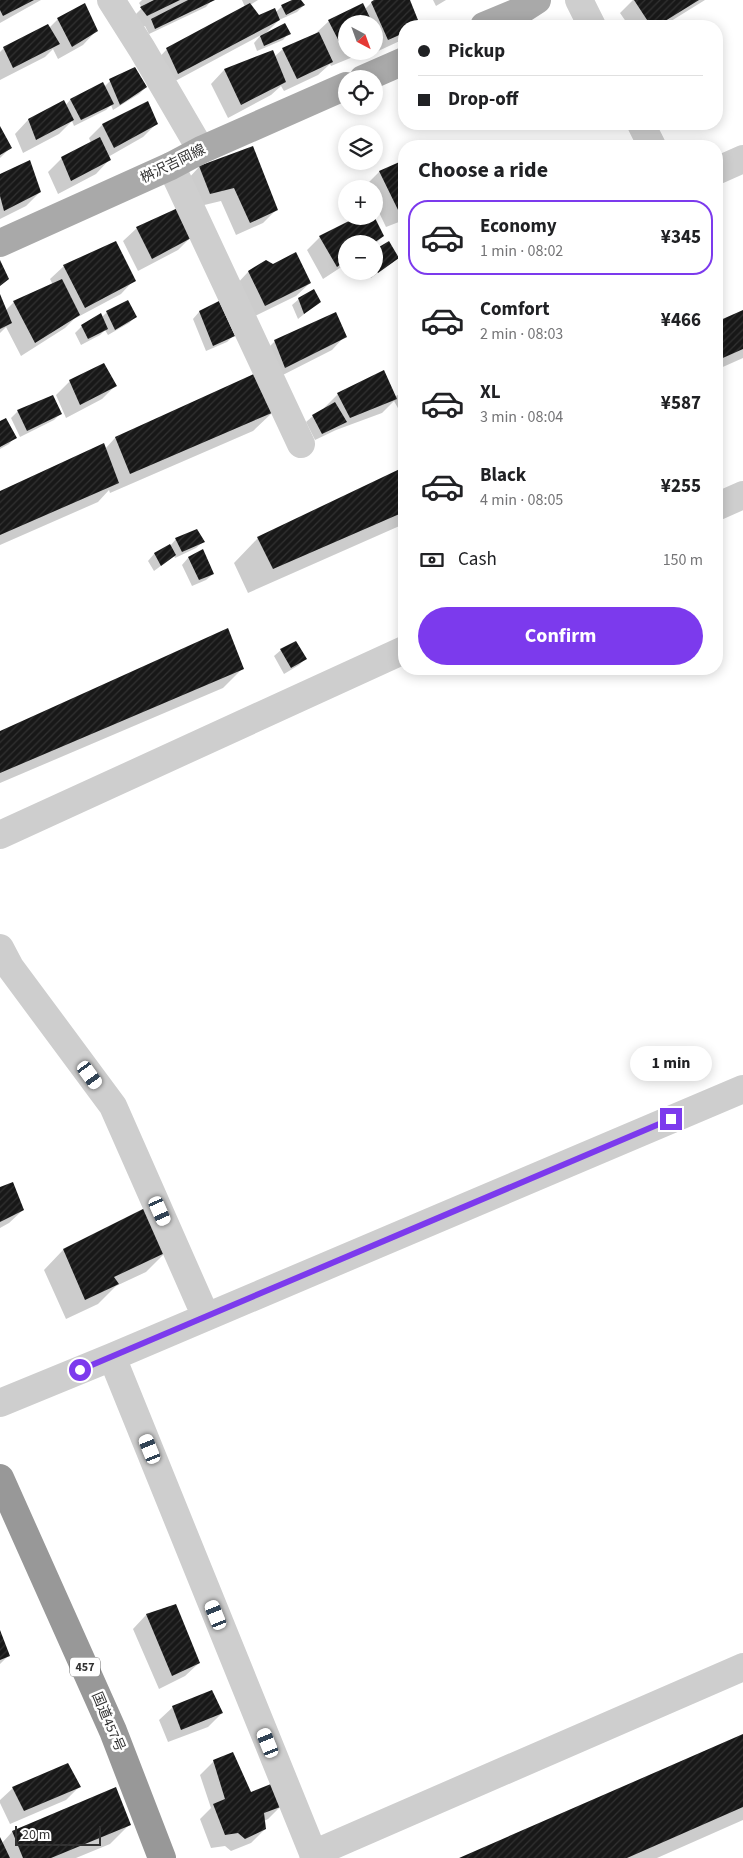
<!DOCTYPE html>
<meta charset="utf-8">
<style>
body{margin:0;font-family:"Source Sans 3","Noto Sans JP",sans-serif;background:#f2f2f2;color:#202124;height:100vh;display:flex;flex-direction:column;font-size:19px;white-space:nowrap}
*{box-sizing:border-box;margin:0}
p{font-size:16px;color:#757577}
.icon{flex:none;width:28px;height:28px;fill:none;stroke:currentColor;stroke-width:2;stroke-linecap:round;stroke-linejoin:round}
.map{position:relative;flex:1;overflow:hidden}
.details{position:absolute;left:398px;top:140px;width:325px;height:535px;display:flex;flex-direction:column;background:#fff;border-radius:20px;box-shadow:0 2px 12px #0003}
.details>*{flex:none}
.top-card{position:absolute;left:398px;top:20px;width:325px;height:110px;border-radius:20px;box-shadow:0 2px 12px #0003;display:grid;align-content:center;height:110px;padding:0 20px;background:#fff}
.needle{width:32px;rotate:139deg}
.controls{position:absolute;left:338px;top:15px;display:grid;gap:10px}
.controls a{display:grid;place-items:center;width:45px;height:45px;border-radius:50%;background:#fff;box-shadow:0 2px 12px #0003;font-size:25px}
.scale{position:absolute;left:15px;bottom:12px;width:86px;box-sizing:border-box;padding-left:5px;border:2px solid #313131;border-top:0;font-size:14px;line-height:18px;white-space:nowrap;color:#313131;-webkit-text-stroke:4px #fff;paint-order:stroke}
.end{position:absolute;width:22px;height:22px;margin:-11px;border:6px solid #7c3aed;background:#fff;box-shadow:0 0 0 2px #fff}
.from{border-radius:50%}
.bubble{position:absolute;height:35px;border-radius:18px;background:#fff;box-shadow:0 2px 12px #0003;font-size:16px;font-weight:700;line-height:35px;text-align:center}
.car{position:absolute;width:15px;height:30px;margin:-15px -8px;border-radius:6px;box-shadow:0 0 4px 1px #0007;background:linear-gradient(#fff 24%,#345 0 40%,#fff 0 76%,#345 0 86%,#fff 0)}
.top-card b{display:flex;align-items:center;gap:18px;height:48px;font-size:19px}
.top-card b+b{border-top:1px solid #e0e0e0}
.top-card i{width:12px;height:12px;background:#202124}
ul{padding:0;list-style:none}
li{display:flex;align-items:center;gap:15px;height:75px;margin:0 10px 8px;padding:0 10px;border:2px solid transparent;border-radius:20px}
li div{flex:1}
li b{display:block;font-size:19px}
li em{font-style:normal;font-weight:700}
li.selected{border-color:#7c3aed}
li>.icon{width:45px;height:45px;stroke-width:1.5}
h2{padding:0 20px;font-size:22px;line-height:60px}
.pay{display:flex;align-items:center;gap:12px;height:55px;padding:0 20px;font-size:19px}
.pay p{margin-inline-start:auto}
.action{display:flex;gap:10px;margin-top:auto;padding:10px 20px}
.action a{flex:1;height:58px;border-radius:30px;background:#7c3aed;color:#fff;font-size:20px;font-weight:700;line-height:58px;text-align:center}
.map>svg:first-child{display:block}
.shadow{fill:#0003}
.building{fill:url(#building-hatch)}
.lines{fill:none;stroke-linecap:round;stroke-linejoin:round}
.minor{stroke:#cecece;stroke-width:28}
.major{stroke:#a9a9a9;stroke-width:28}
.highway{stroke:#989898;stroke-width:28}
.route{stroke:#7c3aed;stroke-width:6}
.labels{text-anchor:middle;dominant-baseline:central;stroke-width:5;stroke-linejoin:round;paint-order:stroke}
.shield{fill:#fff;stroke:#6f6f6f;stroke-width:1}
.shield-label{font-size:12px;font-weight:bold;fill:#313131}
.street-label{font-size:14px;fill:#313131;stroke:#fff}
</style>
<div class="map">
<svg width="743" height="1858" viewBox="0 0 743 1858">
<defs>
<pattern id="building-hatch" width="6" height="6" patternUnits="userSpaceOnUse" patternTransform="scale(1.25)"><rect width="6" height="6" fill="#181818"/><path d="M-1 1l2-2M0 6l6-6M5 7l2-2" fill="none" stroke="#313131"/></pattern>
</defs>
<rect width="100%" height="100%" fill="#fff"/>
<path class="shadow" d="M0,0H41L0,23Z
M142,0H212L206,7L149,34L145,26L127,35L122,28L142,8L139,3Z
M242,0H258L250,5L258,17L275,13L282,6L294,0H299L304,5L297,12L279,20L264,35L289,33L283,40L257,51L254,43L261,35L164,87L154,63L167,49L245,7Z
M377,0H408L419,25L404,26V39L374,53V24H346V51L365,52L331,66L330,64L318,75L284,91L281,86L271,95L228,118L211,84L224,70L272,52L274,57L283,49L315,34L329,21L365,9L371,3Z
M433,0H446L436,6Z
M633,0H705L663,26H629L620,13Z
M58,19L96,31L83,45L58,59L53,49L45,57L0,80V52L4,48L49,28Z
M110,81L146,87L139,94L113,110L111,105L106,110L74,126L72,121L59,134L23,153L15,134L28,120L65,106L70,100L102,84L104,87Z
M156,124L143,137L108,157L109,160L96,174L58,194L48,172L62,158L91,143L89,138L102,125Z
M471,124H483L474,128Z
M0,129L10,148L0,158Z
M252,148L276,210L263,223L236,235L221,201L196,207L186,181L199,167Z
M404,161V220L386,227L374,202V189H368L366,185L379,172Z
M0,175L40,192L26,206L0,219Z
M137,228L191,237L178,250L138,271L123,241Z
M383,236L374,245L346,244V264L323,279L307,250L320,237Z
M388,243L398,258L371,278L367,271H374V251Z
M266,261L310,283L296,296L251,318L235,286L248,272Z
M64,266L134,280L121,294L74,319L65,328L21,356L6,327L0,333V297L6,310L14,302L53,285L50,279Z
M299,299L319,302L298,319L292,305Z
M127,302L135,317L129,323L108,335L105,330L100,335L81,345L75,333L82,326L102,317L107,312Z
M218,303L234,335L227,342L206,351L193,319L199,312Z
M743,311V358L716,370V324Z
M345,336L332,350L271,381L261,355L275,341Z
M383,372L395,397L404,390V407L399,410L394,401L382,413L336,430L315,440L306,422L313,416L325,409L324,408L338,394Z
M255,374L273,412L253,431L110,493L109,490L98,502L0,545V492L105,449L115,438Z
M70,381L115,386L102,399L66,418L56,395Z
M52,396L60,414L54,420L20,437L11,418L18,411Z
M0,423L15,437L9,444L0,449Z
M404,469V524L248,593L234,563L258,538Z
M176,539L203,542L196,548L175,558L174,556L154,571L148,561L154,554L170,546Z
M188,558L213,574L206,580L192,586L182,565Z
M281,650L305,659L299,665L284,674L274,656Z
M243,668L223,688L0,783V733Z
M0,1188L23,1210L9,1223L0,1228Z
M148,1208L166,1252L146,1272L116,1286L98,1304L66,1319L44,1270L63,1250Z
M175,1605L199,1663L185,1676L159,1689L133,1629L146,1615Z
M0,1633L9,1655L0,1664Z
M173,1707L222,1713L208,1727L168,1742L159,1720Z
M743,1736V1820L657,1858H462Z
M214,1761L250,1793L281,1806L268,1819L264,1821L265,1829L251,1843L231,1851L225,1846L211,1848L200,1819L211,1808L200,1775Z
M80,1786L66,1800L10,1824L0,1803V1800L13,1788Z
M115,1789L130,1824L110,1844L76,1858H0V1840L2,1843L12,1832Z"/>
<path class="building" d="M0,0H34L3,16L0,10Z
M154,0H180L147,16L140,7Z
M188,0H215L155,29L151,19Z
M292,0H301L305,5L286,15L281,5Z
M374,0H410L420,25L404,26V33L388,40L371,2Z
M634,0H699L657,26H651Z
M85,3L98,31L72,47L57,18Z
M250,3L259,15L275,8L280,20L178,74L166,48Z
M363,3L373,24H346V52L345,53L328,20Z
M285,23L291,34L264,46L260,36Z
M48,24L60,44L13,68L3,47Z
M374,26L380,39L374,41Z
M319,32L333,62L297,79L282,48Z
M273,50L286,82L241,105L224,69Z
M135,67L147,87L120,105L109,79Z
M103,82L114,104L81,120L70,99Z
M64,100L74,120L36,140L28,119Z
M148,101L158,124L114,148L102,124Z
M0,126L12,148L0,155Z
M100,137L111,160L71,181L61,157Z
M253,146L278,210L250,223L234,188L210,194L199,166Z
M30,160L41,192L4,211L0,196V174Z
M404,160V213L400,214L379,171Z
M180,207L193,237L152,259L136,227Z
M359,216H374L384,236L372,244H346V260L337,267L319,236Z
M116,241L136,281L85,308L63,265Z
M389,241L399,258L378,273L374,266V250Z
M296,252L311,283L265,306L248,271L266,260L273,264Z
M0,260L9,279L0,286Z
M62,279L80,315L35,343L13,301Z
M314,289L321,302L304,314L298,298Z
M0,294L12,323L0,329Z
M128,300L137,317L115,330L106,311Z
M219,301L235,336L213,346L199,311Z
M743,310V349L716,361V322Z
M336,312L347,337L285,368L274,340Z
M101,313L108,329L88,339L81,325Z
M104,363L117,386L80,405L69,380Z
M384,370L397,399L350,418L337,393Z
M256,373L274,412L130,474L115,437Z
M53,395L62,414L27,431L17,410Z
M335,402L347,422L322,434L312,415Z
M6,418L17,438L0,447V421Z
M104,443L119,483L0,535V491Z
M404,467V512L273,569L257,537Z
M197,529L205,542L182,552L175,538Z
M170,544L176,555L161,566L154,553Z
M203,549L214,574L199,580L188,557Z
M228,628L244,669L0,773V731Z
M296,641L307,659L291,668L280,649Z
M13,1182L24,1210L0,1222V1187Z
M149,1206L167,1252L114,1277L119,1284L85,1300L63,1249Z
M176,1604L200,1663L172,1676L146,1614Z
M0,1630L10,1656L0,1660Z
M212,1690L223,1713L181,1730L172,1706Z
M743,1734V1807L627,1858H459Z
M233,1752L251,1792L271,1784L283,1806L264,1813L266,1829L245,1839L238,1833L225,1835L213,1804L225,1799L213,1760Z
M68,1763L81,1787L24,1811L12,1787Z
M116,1787L131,1825L51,1858H23L12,1831Z
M0,1837L10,1858H0Z"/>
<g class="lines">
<path class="minor" d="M111,0L142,49L201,150
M579,0L592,26
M641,124L652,146
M171,166L301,444
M716,171L743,159
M716,507L743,495
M0,835L404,650
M0,948L10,967L113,1106L206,1317
M112,1357L315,1858
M0,1403L112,1357L743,1089
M313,1854L743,1667"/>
<path class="major" d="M484,26L520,11L537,0
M363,79L404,61
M0,243L171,166L201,150L346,86"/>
<path class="highway" d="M0,1478L113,1731L162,1858"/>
</g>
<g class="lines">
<path class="route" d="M80,1370L671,1119"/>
</g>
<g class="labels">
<rect class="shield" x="70" y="1657.5" width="30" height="19" rx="4"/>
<g class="shield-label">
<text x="85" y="1667">457</text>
</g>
<g class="street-label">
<text transform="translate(173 164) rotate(-26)">桝沢吉岡線</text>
<text transform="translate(108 1722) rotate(67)">国道457号</text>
</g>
</g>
</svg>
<div class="controls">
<a><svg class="needle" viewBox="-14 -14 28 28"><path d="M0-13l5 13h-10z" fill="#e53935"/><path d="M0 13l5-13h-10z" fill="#757577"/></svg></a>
<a><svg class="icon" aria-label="locate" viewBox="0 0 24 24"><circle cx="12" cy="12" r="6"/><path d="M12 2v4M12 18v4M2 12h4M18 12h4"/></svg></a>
<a><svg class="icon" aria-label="layers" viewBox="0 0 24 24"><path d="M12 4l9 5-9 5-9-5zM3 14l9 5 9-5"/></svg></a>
<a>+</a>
<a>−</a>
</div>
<div class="scale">20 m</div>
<i class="end from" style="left:80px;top:1370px"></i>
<i class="end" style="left:671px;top:1119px"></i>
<div class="bubble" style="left:630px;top:1046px;width:82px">1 min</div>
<i class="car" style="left:90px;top:1075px;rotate:144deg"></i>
<i class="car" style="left:160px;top:1211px;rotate:156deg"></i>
<i class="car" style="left:150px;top:1449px;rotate:338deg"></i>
<i class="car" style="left:216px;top:1615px;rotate:338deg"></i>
<i class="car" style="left:268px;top:1743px;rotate:338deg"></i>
<div class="top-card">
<b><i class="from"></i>Pickup</b>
<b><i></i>Drop-off</b>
</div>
<section class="details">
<h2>Choose a ride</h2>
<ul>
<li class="selected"><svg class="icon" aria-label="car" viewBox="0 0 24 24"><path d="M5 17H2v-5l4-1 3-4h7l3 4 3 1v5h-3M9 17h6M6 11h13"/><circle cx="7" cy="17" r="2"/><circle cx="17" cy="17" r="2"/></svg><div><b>Economy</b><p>1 min · 08:02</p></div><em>¥345</em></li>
<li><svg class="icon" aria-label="car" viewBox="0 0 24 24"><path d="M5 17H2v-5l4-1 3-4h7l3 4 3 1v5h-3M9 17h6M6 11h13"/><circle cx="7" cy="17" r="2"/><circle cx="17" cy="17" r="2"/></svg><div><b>Comfort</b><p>2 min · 08:03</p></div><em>¥466</em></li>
<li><svg class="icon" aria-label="car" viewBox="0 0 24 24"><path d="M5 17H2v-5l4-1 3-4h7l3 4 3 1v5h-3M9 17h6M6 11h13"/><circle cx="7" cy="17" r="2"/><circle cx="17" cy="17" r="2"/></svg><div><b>XL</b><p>3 min · 08:04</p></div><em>¥587</em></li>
<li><svg class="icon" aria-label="car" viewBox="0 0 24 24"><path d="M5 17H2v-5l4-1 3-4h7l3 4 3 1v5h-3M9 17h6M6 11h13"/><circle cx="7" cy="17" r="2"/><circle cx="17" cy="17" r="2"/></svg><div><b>Black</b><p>4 min · 08:05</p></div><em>¥255</em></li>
</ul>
<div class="pay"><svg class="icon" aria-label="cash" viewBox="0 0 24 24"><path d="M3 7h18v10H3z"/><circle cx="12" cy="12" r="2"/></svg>Cash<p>150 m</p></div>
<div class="action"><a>Confirm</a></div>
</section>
</div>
